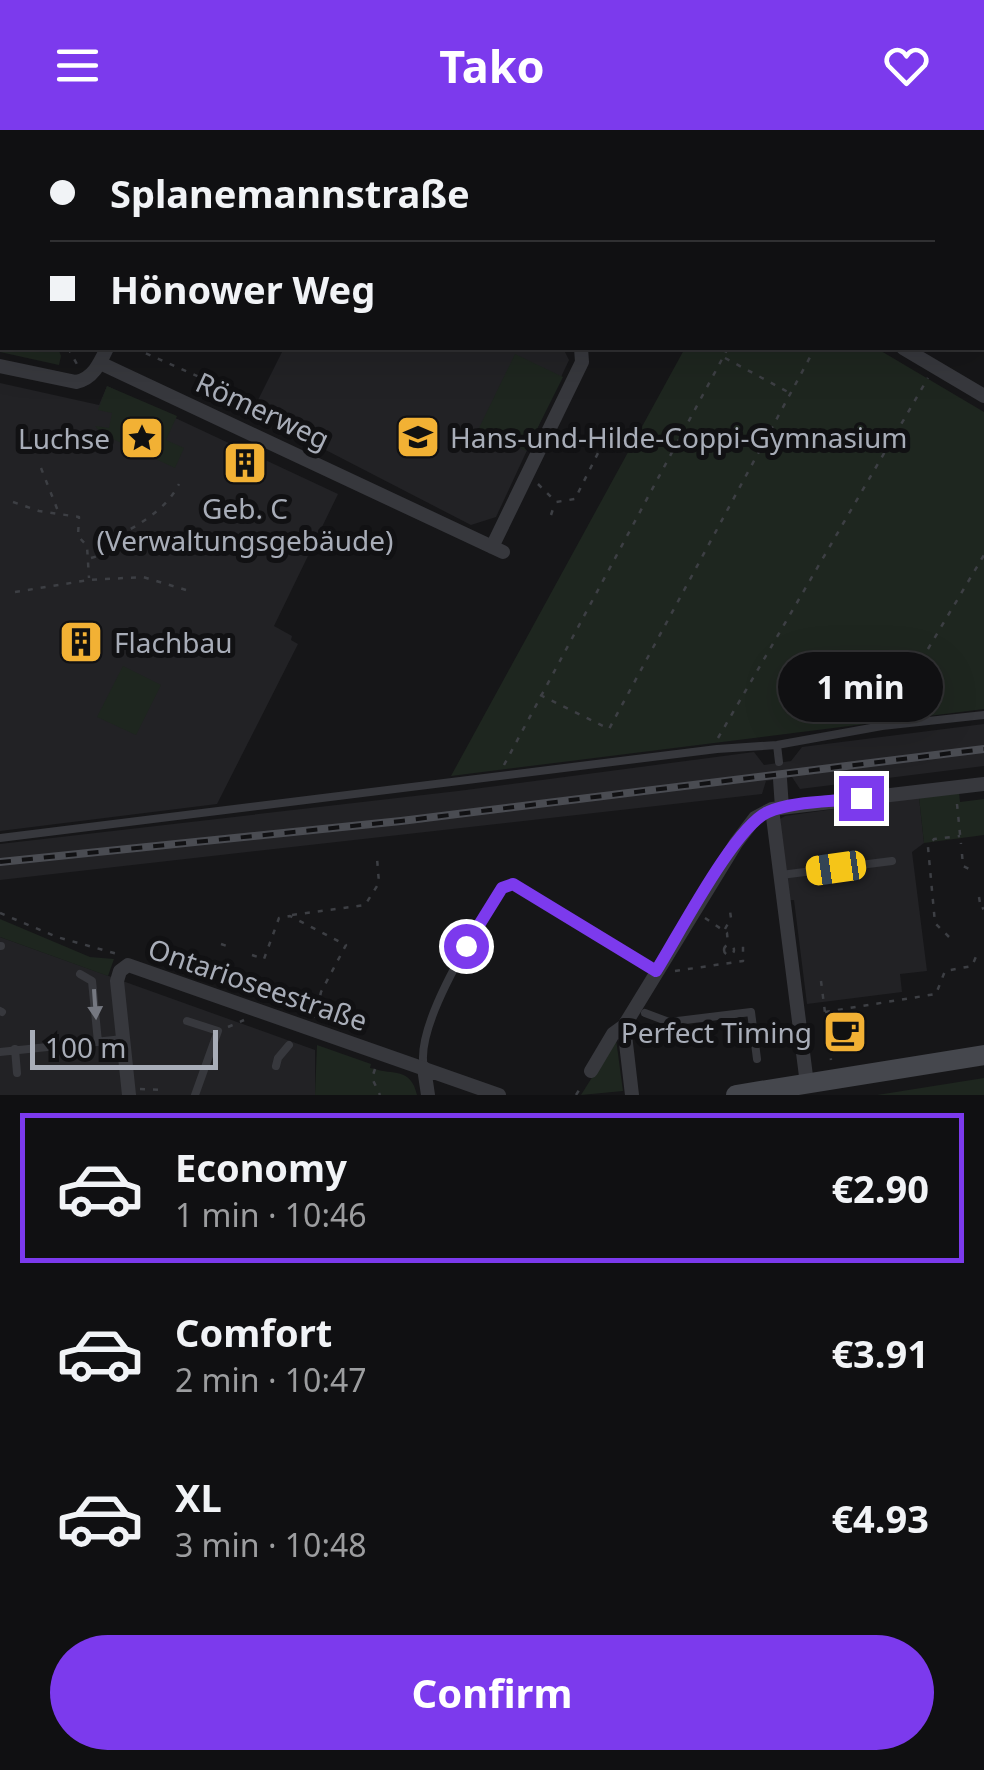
<!DOCTYPE html>
<meta charset="utf-8">
<style>
body{margin:0;font-family:"Noto Sans",sans-serif;background:#19191b;color:#f1f3f6;height:100vh;display:flex;flex-direction:column;font-size:38px;white-space:nowrap}
*{box-sizing:border-box;margin:0}
p{font-size:32px;color:#9c9d9f}
.icon{flex:none;width:55px;height:55px;fill:none;stroke:currentColor;stroke-width:2;stroke-linecap:round;stroke-linejoin:round}
.map{position:relative;height:965px;overflow:hidden}
.side{display:flex;flex-direction:column;background:#101012;flex:1}
.side>*{flex:none}
.banner{position:absolute;left:0px;top:0px;width:985px;height:220px;box-shadow:0 10px 40px #0002,0 0 0 2px #303032;display:grid;align-content:center;height:220px;padding:0 50px;background:#101012}
.scale{position:absolute;left:30px;bottom:25px;width:188px;box-sizing:border-box;padding-left:10px;border:5px solid #a8adb8;border-top:0;font-size:28px;line-height:35px;white-space:nowrap;color:#a8adb8;-webkit-text-stroke:8px #111113;paint-order:stroke}
.end{position:absolute;width:45px;height:45px;margin:-22px;border:12px solid #7c3aed;background:#fff;box-shadow:0 0 0 5px #fff}
.from{border-radius:50%}
.bubble{position:absolute;height:70px;border-radius:35px;background:#101012;box-shadow:0 10px 40px #0002,0 0 0 2px #303032;font-size:32px;font-weight:700;line-height:70px;text-align:center}
.car{position:absolute;width:30px;height:60px;margin:-30px -15px;border-radius:12px;box-shadow:0 0 8px 2px #0007;background:linear-gradient(#f5c518 24%,#345 0 40%,#f5c518 0 76%,#345 0 86%,#f5c518 0)}
.banner b{display:flex;align-items:center;gap:35px;height:95px;font-size:38px}
.banner b+b{border-top:2px solid #303032}
.banner i{width:25px;height:25px;background:#f1f3f6}
ul{padding:18px 0 0;list-style:none}
li{display:flex;align-items:center;gap:30px;height:150px;margin:0 20px 15px;padding:0 30px;border:5px solid transparent;border-radius:0px}
li div{flex:1}
li b{display:block;font-size:38px}
li em{font-style:normal;font-weight:700}
li.selected{border-color:#7c3aed}
li>.icon{width:90px;height:90px;stroke-width:1.5}
.cta{display:flex;gap:20px;margin-top:auto;padding:20px 50px}
.cta a{flex:1;height:115px;border-radius:60px;background:#7c3aed;color:#fff;font-size:40px;font-weight:700;line-height:115px;text-align:center}
header{display:flex;justify-content:space-between;align-items:center;height:130px;padding:0 50px;background:#7c3aed;color:#fff;font-size:45px;font-weight:700}
.map>svg:first-child{display:block}
.built{fill:#222225}
.green{fill:#1e261f}
.lines{fill:none;stroke-linecap:round;stroke-linejoin:round}
.path{stroke:#3d3f44;stroke-width:2.5;stroke-dasharray:5 8;stroke-linecap:butt}
.lane{stroke:#37383d;stroke-width:8}
.street{stroke:#37383d;stroke-width:14}
.secondary{stroke:#45474d;stroke-width:20}
.rail-casing{stroke:#4a4c52;stroke-width:8}
.rail{stroke:#111113;stroke-width:4;stroke-dasharray:11;stroke-linecap:butt}
.oneway{fill:#757881}
.route{stroke:#7c3aed;stroke-width:12}
.labels{text-anchor:middle;dominant-baseline:central;stroke-width:10;stroke-linejoin:round;paint-order:stroke}
.street-label{font-size:28px;fill:#a8adb8;stroke:#111113}
.poi-label{font-size:28px;fill:#a8adb8;stroke:#111113;text-anchor:start}
</style>
<header><svg class="icon" aria-label="menu" viewBox="0 0 24 24"><path d="M4 6h16M4 12h16M4 18h16"/></svg>Tako<svg class="icon" aria-label="heart" viewBox="0 0 24 24"><path d="M12 20l-8-8c-3-5 5-10 8-4 3-6 11-1 8 4z"/></svg></header>
<div class="map">
<svg width="984" height="965" viewBox="0 0 984 965">
<rect width="100%" height="100%" fill="#161618"/>
<path class="built" d="M715,0H984V2L983,5Z
M284,218H563L569,230L496,387L471,395L252,282Z
M0,253L99,275L107,256L338,364L274,496L292,506L291,510L298,514L217,674L0,701Z
M984,594V636L800,659L792,647L766,651L762,664L0,750V714L458,661L754,622L764,635L791,631L802,617Z
M919,667L924,713L912,722L927,841L900,844L902,862L807,874L794,770H789L780,689L785,686Z
M0,807L315,920V965H0Z"/>
<path class="green" d="M0,162L2,218H58L61,226L59,235L0,222Z
M685,218H876L984,282V579L451,646Z
M515,224L563,247L526,321L479,298Z
M107,256L177,286L166,310L184,318L175,338L102,304L95,296L109,298L112,283L98,280Z
M123,536L161,555L136,605L97,587Z
M959,662L960,672L984,669V705L924,713L919,667Z
M0,789L90,827L114,829L108,846L0,807Z
M616,909L623,961L581,965Z
M317,915L371,934L370,938L375,939C392,945 411,937 417,965H315Z
M984,948V965H877Z"/>
<g class="lines">
<path class="path" d="M707,0L712,2
M98,2L99,0
M0,17L2,18
M982,144H984
M0,159L2,160
M982,184H984
M982,208L984,209
M68,218L78,236
M134,218L215,254
M725,228L788,262
M208,267L219,245
M41,338L58,381
M538,354L556,372L575,369L599,321
M13,372L39,381L79,387L78,406L87,416L89,448
M551,385L555,373
M91,428L98,426L102,415C130,399 164,384 179,354
M15,462L89,450L143,447L186,460
M540,565L609,599L815,218
M888,586L984,425
M718,608L928,248
M504,635L728,218
M957,674L961,714
M962,724L963,736L973,741
M979,767L981,779L984,778
M0,783L57,807L121,825
M292,785L365,775L379,753L377,728
M705,788L727,803L728,815
M725,799L731,788L730,781
M949,807L935,793L928,717L934,709L960,706
M221,814L233,818
M724 820a5 5 0 1 1 10 0a5 5 0 1 1-10 0Z
M252,825L264,829L279,788L290,786L346,815L321,862L315,888
M675,841L743,831V812
M821,851L831,930
M825,882L936,864L945,841L972,836L978,822
M228,897L244,890
M375,939L372,948L380,965
M140,959L163,960
M576,965L583,954"/>
<path class="lane" d="M681,0L686,2
M564,2L565,0
M777,615L779,632
M0,708L717,619L777,615L882,596L984,585
M781,745L892,731
M0,816H1
M80,844L92,851L98,912
M0,881L2,882
M645,883L669,892L751,882L757,929
M187,891L218,901L195,965
M15,919L17,943
M0,922L123,909
M276,936L278,928L289,915
M424,938C414,894 478,797 502,758L513,754L656,841"/>
<path class="street" d="M147,0L152,2
M326,0L331,2
M17,2L18,0
M211,2L212,0
M489,2L491,0
M0,38L2,33
M903,218L984,266
M100,233L503,422
M0,236L76,252C93,249 100,233 107,218
M492,417L582,232L581,218
M780,649L782,678
M772,679L807,954
M624,896L632,965
M424,938L428,965
M591,941L613,904L624,896L736,713L755,688L772,679L984,654
M129,965L117,851L120,841L128,835L499,965"/>
<path class="secondary" d="M736,965L984,925"/>
<defs>
<path id="rail" d="M0,732L401,691L984,619"/>
</defs>
<use href="#rail" class="rail-casing"/>
<use href="#rail" class="rail"/>
</g>
<defs><path id="oneway-solid" d="M-6-.8H1V-3.2L6.5 0L1 3.2V.8H-6Z" transform="scale(2.5)"/></defs>
<use class="oneway" href="#oneway-solid" transform="translate(95 874) rotate(86)"/>
<g class="lines">
<path class="route" d="M466,816L502,758L513,754L656,841C678,806 735,696 768,682C792,671 835,672 861,668"/>
</g>
<defs>
<symbol id="school-square" viewBox="-11 -11 22 22"><rect x="-9" y="-9" width="18" height="18" rx="4" fill="#f2b134" stroke="#111113"/><path d="M0-5L7-2L0 1L-7-2ZM-4 1L0 2.5L4 1V4Q0 6-4 4Z" fill="#111"/></symbol>
<symbol id="sight-square" viewBox="-11 -11 22 22"><rect x="-9" y="-9" width="18" height="18" rx="4" fill="#f2b134" stroke="#111113"/><path d="M0-6L1.8-2.2L6-1.7L2.9 1.2L3.7 5.4L0 3.3L-3.7 5.4L-2.9 1.2L-6-1.7L-1.8-2.2Z" fill="#111"/></symbol>
<symbol id="building-square" viewBox="-11 -11 22 22"><rect x="-9" y="-9" width="18" height="18" rx="4" fill="#f2b134" stroke="#111113"/><path d="M-4-6H4V6H1V3H-1V6H-4ZM-2.5-4.3h1.7v1.8h-1.7ZM.8-4.3h1.7v1.8H.8ZM-2.5-1h1.7V.8h-1.7ZM.8-1h1.7V.8H.8Z" fill="#111"/></symbol>
<symbol id="cafe-square" viewBox="-11 -11 22 22"><rect x="-9" y="-9" width="18" height="18" rx="4" fill="#f2b134" stroke="#111113"/><path d="M-5.5-4.5H6V0H3Q3 3.5 0 3.5H-2.5Q-5.5 3.5-5.5 0ZM3-3.2v2h1.7v-2ZM-6 4.5H4V6H-6Z" fill="#111"/></symbol>
</defs>
<g fill-rule="evenodd">
<use href="#school-square" x="393" y="282" width="50" height="50"/>
<use href="#sight-square" x="117" y="283" width="50" height="50"/>
<use href="#building-square" x="220" y="308" width="50" height="50"/>
<use href="#building-square" x="56" y="487" width="50" height="50"/>
<use href="#cafe-square" x="820" y="877" width="50" height="50"/>
</g>
<g class="labels">
<g class="street-label">
<text transform="translate(263 280) rotate(25)">Römerweg</text>
<text transform="translate(258 854) rotate(19)">Ontarioseestraße</text>
</g>
<g class="poi-label">
<text x="450" y="307">Hans-und-Hilde-Coppi-Gymnasium</text>
<text x="110" y="308" text-anchor="end">Luchse</text>
<text x="245" y="378" text-anchor="middle">Geb. C<tspan x="245" dy="32">(Verwaltungsgebäude)</tspan></text>
<text x="114" y="512">Flachbau</text>
<text x="812" y="902" text-anchor="end">Perfect Timing</text>
</g>
</g>
</svg>
<div class="scale">100 m</div>
<i class="end from" style="left:466px;top:816px"></i>
<i class="end" style="left:861px;top:668px"></i>
<div class="bubble" style="left:778px;top:522px;width:165px">1 min</div>
<i class="car" style="left:836px;top:738px;rotate:262deg"></i>
<div class="banner">
<b><i class="from"></i>Splanemannstraße</b>
<b><i></i>Hönower Weg</b>
</div>
</div>
<section class="side">
<ul>
<li class="selected"><svg class="icon" aria-label="car" viewBox="0 0 24 24"><path d="M5 17H2v-5l4-1 3-4h7l3 4 3 1v5h-3M9 17h6M6 11h13"/><circle cx="7" cy="17" r="2"/><circle cx="17" cy="17" r="2"/></svg><div><b>Economy</b><p>1 min · 10:46</p></div><em>€2.90</em></li>
<li><svg class="icon" aria-label="car" viewBox="0 0 24 24"><path d="M5 17H2v-5l4-1 3-4h7l3 4 3 1v5h-3M9 17h6M6 11h13"/><circle cx="7" cy="17" r="2"/><circle cx="17" cy="17" r="2"/></svg><div><b>Comfort</b><p>2 min · 10:47</p></div><em>€3.91</em></li>
<li><svg class="icon" aria-label="car" viewBox="0 0 24 24"><path d="M5 17H2v-5l4-1 3-4h7l3 4 3 1v5h-3M9 17h6M6 11h13"/><circle cx="7" cy="17" r="2"/><circle cx="17" cy="17" r="2"/></svg><div><b>XL</b><p>3 min · 10:48</p></div><em>€4.93</em></li>
</ul>
<div class="cta"><a>Confirm</a></div>
</section>
